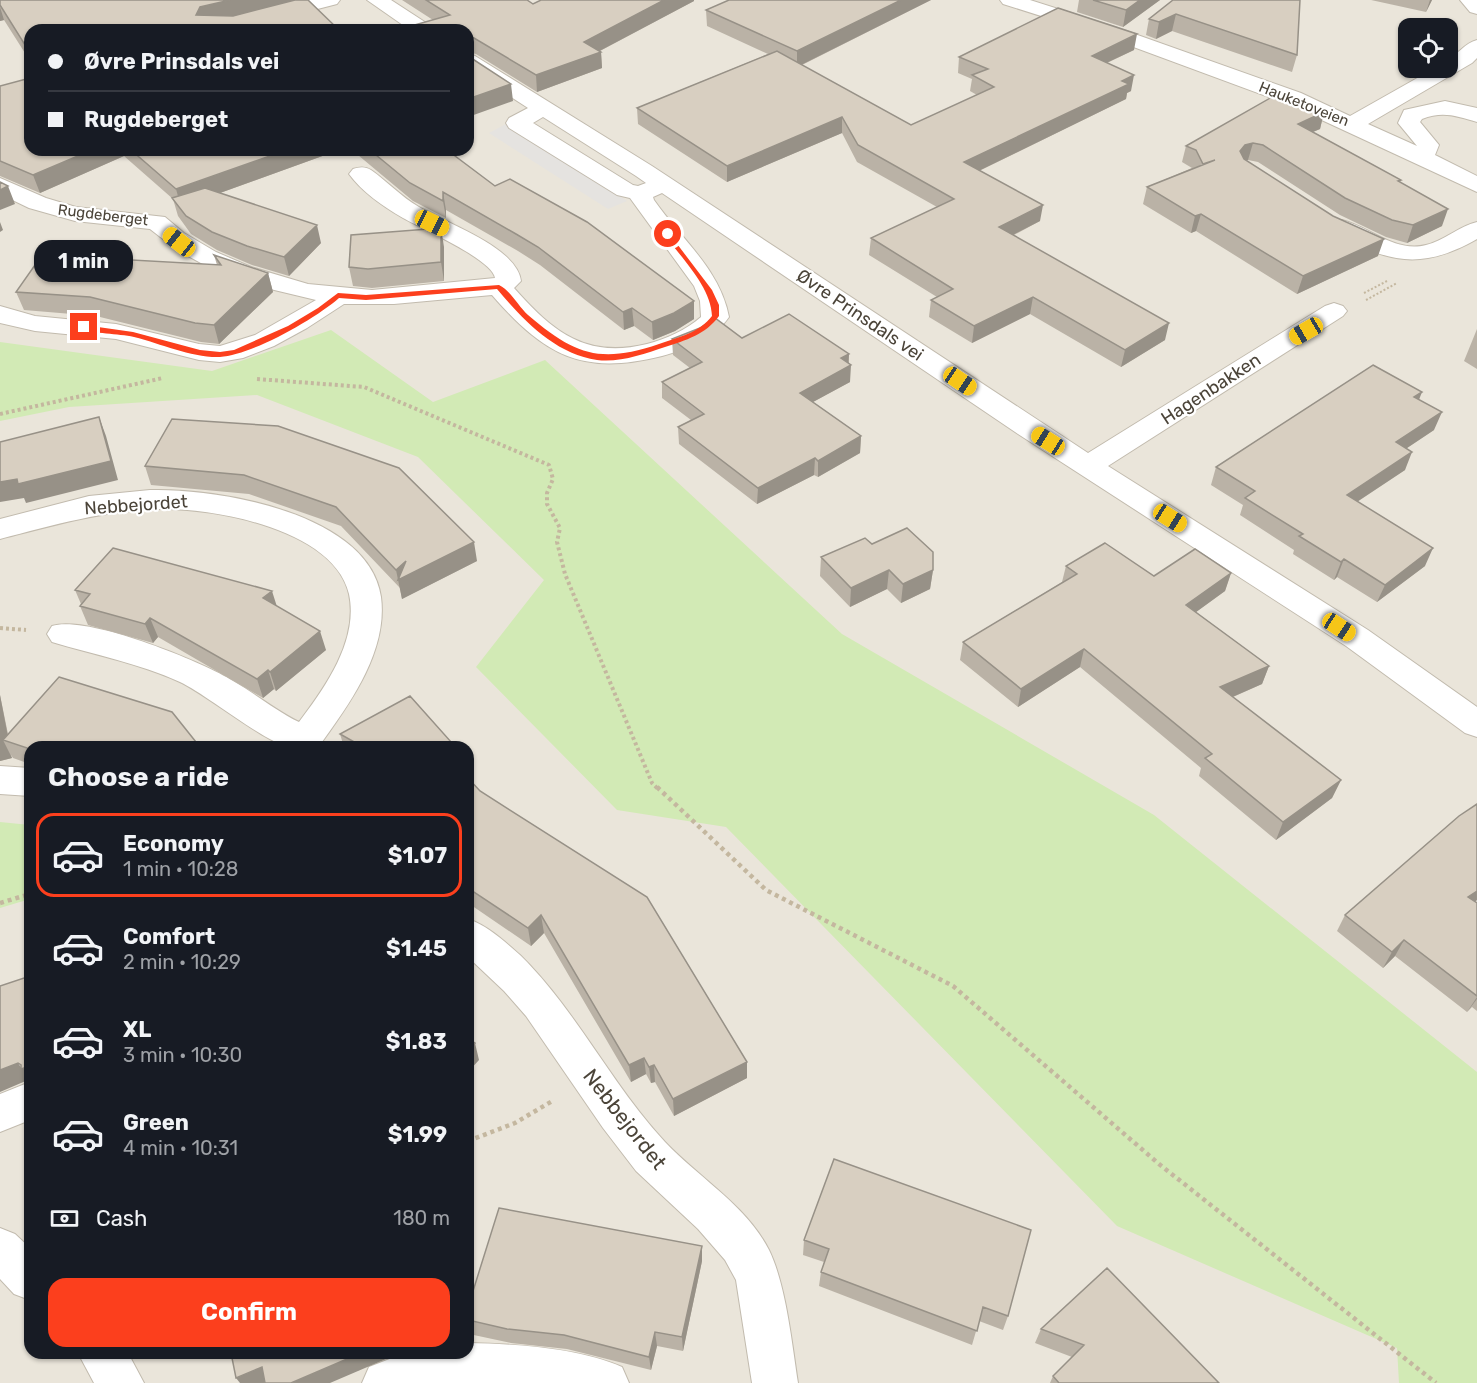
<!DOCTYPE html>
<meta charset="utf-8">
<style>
body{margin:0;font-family:Rubik,sans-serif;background:#20242c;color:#f1f3f6;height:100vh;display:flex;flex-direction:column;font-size:22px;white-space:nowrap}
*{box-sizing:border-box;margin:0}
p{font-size:20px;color:#9ea1a6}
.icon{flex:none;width:33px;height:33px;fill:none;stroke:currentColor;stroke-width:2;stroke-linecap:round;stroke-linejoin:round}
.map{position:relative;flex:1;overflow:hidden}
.details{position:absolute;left:24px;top:741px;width:450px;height:618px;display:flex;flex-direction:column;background:#171b24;border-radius:18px;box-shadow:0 2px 4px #0004}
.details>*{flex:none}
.top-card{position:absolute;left:24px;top:24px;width:450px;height:132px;border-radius:18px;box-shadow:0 2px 4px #0004;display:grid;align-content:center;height:132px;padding:0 24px;background:#171b24}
.controls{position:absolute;left:1398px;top:18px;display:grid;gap:12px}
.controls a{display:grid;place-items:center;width:60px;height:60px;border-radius:12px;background:#171b24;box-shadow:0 2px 4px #0004;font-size:30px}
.end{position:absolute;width:27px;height:27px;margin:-14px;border:8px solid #fc3f1d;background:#fff;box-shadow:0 0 0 3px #fff}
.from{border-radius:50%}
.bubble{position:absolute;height:42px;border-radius:18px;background:#171b24;box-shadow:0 2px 4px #0004;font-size:20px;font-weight:700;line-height:42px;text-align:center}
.car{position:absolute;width:18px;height:36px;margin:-18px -9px;border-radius:8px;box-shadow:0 0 4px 2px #0007;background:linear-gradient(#f5c518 24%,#345 0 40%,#f5c518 0 76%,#345 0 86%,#f5c518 0)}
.top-card b{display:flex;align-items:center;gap:21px;height:57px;font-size:22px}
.top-card b+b{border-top:2px solid #363941}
.top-card i{width:15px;height:15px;background:#f1f3f6}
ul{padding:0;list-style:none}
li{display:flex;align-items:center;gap:18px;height:84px;margin:0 12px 9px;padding:0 12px;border:3px solid transparent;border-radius:18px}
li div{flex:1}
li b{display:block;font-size:22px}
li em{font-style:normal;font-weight:700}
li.on{border-color:#fc3f1d}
li>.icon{width:54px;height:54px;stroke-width:1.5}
h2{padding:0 24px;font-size:27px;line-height:72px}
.pay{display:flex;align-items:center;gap:15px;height:66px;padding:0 24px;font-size:22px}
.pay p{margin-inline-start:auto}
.button{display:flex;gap:12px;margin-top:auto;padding:12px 24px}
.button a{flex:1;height:69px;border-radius:18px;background:#fc3f1d;color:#fff;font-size:24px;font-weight:700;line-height:69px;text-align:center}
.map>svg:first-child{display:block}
.residential{fill:#eae5da;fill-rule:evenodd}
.green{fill:#d2eab5}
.parking{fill:#e5e3e0}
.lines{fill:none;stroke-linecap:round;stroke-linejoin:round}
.minor-casing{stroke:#c2bbae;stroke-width:2}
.path-far2{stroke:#c4b79f;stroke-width:2;stroke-dasharray:2 2;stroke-linecap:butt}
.path-far1{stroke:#c4b79f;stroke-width:4;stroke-dasharray:3 3;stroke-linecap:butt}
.path{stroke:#c4b79f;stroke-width:4.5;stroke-dasharray:4 4;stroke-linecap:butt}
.minor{fill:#fff;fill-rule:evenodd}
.wall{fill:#bab2a6}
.shaded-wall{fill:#979187}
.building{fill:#d8cfc1;stroke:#979187;stroke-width:1.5}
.route{fill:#fc3f1d}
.labels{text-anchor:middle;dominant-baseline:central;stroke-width:4.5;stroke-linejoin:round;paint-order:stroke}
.far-street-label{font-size:15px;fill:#4b4439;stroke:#fff}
.street-label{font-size:18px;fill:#4b4439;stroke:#fff}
.near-street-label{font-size:21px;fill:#4b4439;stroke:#fff}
</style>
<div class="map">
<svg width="1477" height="1383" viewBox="0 0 1477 1383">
<rect width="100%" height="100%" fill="#f6f3ec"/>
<path class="residential" d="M0,0H1477V1383H0ZM1408,28H1448V68H1408ZM30,30H468V150H30ZM30,747H468V1353H30Z"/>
<path class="green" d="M331,330L433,402L545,360L842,634L1154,815L1477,1072V1383H1399L1397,1348L1117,1226L726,827L617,810L476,667L544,580L418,457L257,395L69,407L0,421V342L212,371Z
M0,822L30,825V899L0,908Z"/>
<path class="parking" d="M506,124L627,201L608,209L489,133Z"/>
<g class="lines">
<defs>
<path id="minor" d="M306,0H340L337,4L236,30H202L205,26Z
M367,0H391L431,26L434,30H410Z
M1000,0H1030L1115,27L1301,93L1350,116L1435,68H1448V60C1458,54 1465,43 1477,40V58L1472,63L1368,124L1417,146L1398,123L1404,110L1445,101L1477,108V122C1456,116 1443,111 1422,119L1420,122L1439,145L1435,155L1477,176V192L1285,103L1101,35L1003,4Z
M1460,0H1477V14L1470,12Z
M468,54L475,56L652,166L1088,453L1325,306L1334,303L1343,306L1347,311L1343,316L1108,466L1368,630L1477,707V737L1465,733L1346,646L1018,434L662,193L653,197L654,200C681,239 720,269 729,317C714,339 687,349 662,356C582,376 545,356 492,295L394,304H344L307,328L274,346L243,358L220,362L199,360L116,339L35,331L0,323V306L35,316L116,324L199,344L220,346L255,335L316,300L266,288L210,268L177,250L150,229L75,221L29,208L0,194V178L46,198L76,207L165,217L184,233L216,252L251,267L308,284L372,290L495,278C493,260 421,228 403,218C384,207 362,192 349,174L353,169C359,167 365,166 371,170C387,181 400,196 419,207C445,223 517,247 521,281L514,288C553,332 586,359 647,344C666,339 686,330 701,317L700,301L694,286L630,198L617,195L509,128L506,123L509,118L528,108L468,69ZM543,117L636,176L646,183L638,186L633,185L533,123Z
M1342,220C1370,227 1395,253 1426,245C1444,241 1459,226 1477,222V239C1421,271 1388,263 1333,232L1330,227L1333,222Z
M150,490C217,488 369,513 381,597C388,650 351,702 322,742L323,747C313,747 301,748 291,747C266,744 208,695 180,682C138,663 95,655 52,642L47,634L52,626C87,615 201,661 233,681C256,694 276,711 299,722C325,688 359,640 349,594C334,530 216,508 161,509C105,510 54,525 0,539V519L89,496Z
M0,766L30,768V796L0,794Z
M468,919C488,926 504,941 520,955C577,1011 611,1084 665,1142C699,1178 746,1205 769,1250C786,1285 792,1344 798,1383H752L736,1280L725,1260L698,1229L636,1171L603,1128L526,1016L504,991L468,957Z
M30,1082V1120L0,1132V1094Z
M0,1228L15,1234L30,1248V1300L14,1294L0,1279Z
M468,1343C516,1344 578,1348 622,1367L629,1383H362L369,1367L405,1353H468Z
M78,1353H128L144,1383H94Z"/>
</defs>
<use href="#minor" class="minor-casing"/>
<path class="path-far2" d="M1364,293L1387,281
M1366,300L1397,283"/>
<path class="path-far1" d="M257,379L364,387L549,465L553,479L547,493V504L560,528L557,542L565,574L652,783L658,789
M0,414L163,378
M0,628L26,630"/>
<path class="path" d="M657,787L766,890L953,986L1159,1164L1436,1383
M0,903L30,894
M468,1141L515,1123L554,1100"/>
<use href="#minor" class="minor"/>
</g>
<path class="wall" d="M0,0L30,30V61L4,20L0,21Z
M402,0H527L533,4L541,0H694V1L600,51L601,52L602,68L537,92L476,54L468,52V30L433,20Z
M729,0H931L802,65L911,125L977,95L970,91L972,79L958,73L959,57L1134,50L1107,63L1131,91L1127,93L1126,99L979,171L1040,221L1014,235L1165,340L1121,367L1030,314L972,343L929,317L931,300L937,297L869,255L871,238L937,207L857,162L842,133L727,182L638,124L637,108L768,54L707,26L706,10Z
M1079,0H1160L1123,27L1077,12Z
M1173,0L1297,55L1292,72L1172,31L1156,39L1146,35L1149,19Z
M1371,0H1432L1426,12Z
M0,86L30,150H339L220,193L321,243L289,276L252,265L217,250L191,234L178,216L173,199L124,156L40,193L0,176Z
M1324,112L1320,129L1313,132L1401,180L1400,182L1442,226L1407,243L1386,237L1340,215L1258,162L1248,160H1246L1378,256L1297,294L1196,231L1191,233L1143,204L1147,187L1192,168L1182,162L1186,146Z
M352,150H447L495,186L694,319L675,331L653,340L634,326L624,330L540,265L518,251L446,210V218L413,201Z
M444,247V281L372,288L353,286L349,267Z
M214,255L268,273L273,292L219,344L201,342L96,316L24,310L16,292L217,265Z
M1477,329V369L1464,361Z
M742,338L849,354V364L850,382L813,402L861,436L860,453L818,477L814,475L757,504L679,444L678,427L691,420L662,398V382L690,368L673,355L672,339Z
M1419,400L1434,430L1407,448L1405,470L1357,502L1425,566L1377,602L1337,577L1334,580L1293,554L1294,550L1240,515L1243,505L1211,485L1216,467Z
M278,426L477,561L402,599L400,588L341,526L249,494L151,485L145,466Z
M872,544L933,570L930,589L901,603L887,589L850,607L820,576L821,557Z
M1066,566L1154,576L1231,573L1225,591L1196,612L1269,666L1262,684L1233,697L1341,780L1332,798L1276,840L1199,776L1201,768L1080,667L1018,707L960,660L963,642L1062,582Z
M75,590L276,606L326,650L276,691L274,689L263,698L158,637L153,643L88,625L80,606L81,604Z
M0,695L8,734L30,747V764L13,758L11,755L12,758L0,761Z
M340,734L453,747H344Z
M468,778L480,791L747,1062V1078L674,1116L655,1082L651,1083L646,1074L631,1082L544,933L531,946L468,903Z
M1477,804V900L1474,902L1477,903V1011L1472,1007L1467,1012L1395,956L1383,968L1337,931L1345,915Z
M804,1240L1008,1316L1003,1330L979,1321L972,1345L819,1286L821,1272L824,1262L803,1255Z
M702,1246V1261L683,1351L657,1346L651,1370L567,1349L511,1343L469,1334L468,1331V1307Z
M1041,1329L1219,1383H1050L1053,1376L1072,1357L1035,1343Z"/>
<path class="shaded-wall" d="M230,0H295L201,30L196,15L200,7Z
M664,0H694V1L590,56L601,52L602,68L537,92L536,75L584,42Z
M901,0H931L797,67V51Z
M1140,0H1160L1123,27L1126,10Z
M1430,0H1432L1426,12Z
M0,7L4,20L0,21Z
M1176,14L1172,31L1156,39L1159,22Z
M1137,34L1134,50L1089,71L1092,56Z
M1134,75L1131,91L1127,93L1126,99L962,179L964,162Z
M511,84L513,101L468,117V99Z
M1324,112L1320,129L1293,140L1298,124Z
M842,117V133L727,182V166Z
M1253,143L1248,160L1240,162V151L1245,145Z
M92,150H122L124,156L40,193L33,175Z
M287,150H339L181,207L176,189Z
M8,186L15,204L0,210V190Z
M443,192L446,210V218L443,201Z
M1043,205L1040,221L997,243L999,227Z
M1448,209L1442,226L1407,243L1413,225Z
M1201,214L1196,231L1191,233L1195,216Z
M0,222L3,230L0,232Z
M317,225L321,243L289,276L284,257Z
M441,228L444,247V281L441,262Z
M1384,239L1378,256L1297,294L1303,276Z
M268,273L273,292L219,344L214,325Z
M1033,297L1030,314L972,343L974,326Z
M694,301V319L675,331L653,340L652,322Z
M632,308L634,326L624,330L623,312Z
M1169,323L1165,340L1121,367L1125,350Z
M849,354L848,367L851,365L850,382L800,409V393L841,358Z
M1422,392L1415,410L1414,397Z
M1442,412L1434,430L1389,460L1396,442Z
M99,417L106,436L118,480L26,503L24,498L0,502V482Z
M861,436L860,453L818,477V461Z
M1412,452L1405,470L1340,513L1347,495Z
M815,458L814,475L757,504L758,488Z
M474,542L477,561L402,599L396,570L406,561Z
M1433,548L1425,566L1377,602L1385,585Z
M1344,559L1337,577L1334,580L1341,562Z
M889,570L887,589L850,607L851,588Z
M933,570L930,589L901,603L903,584Z
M1231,573L1225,591L1181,623L1186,605Z
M272,591L278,610L263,598Z
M150,618L158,637L153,643L145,624Z
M320,631L326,650L276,691L270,672Z
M1084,649L1080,667L1018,707L1021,689Z
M1269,666L1262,684L1214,705L1220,687Z
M268,670L274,689L263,698L257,679Z
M0,695L9,742L3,740L12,758L0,761Z
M1341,780L1332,798L1276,840L1283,822Z
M1477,891V900L1459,913L1468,897Z
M541,915L544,933L531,946L528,928Z
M1404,940L1395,956L1383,968L1392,952Z
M1477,997V999L1467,1012Z
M475,1043L479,1060L468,1072V1050Z
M644,1058L646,1074L631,1082L629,1065Z
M747,1062V1078L674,1116L673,1099Z
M18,1063L22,1069L30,1066V1083L28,1080L0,1092V1070Z
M654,1065L655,1082L651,1083L649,1067Z
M702,1246V1261L683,1351L682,1337Z
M655,1332L657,1346L651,1370L649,1357Z
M361,1353H400L330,1383H291Z
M262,1367L271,1381L265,1383H240L236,1378Z"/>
<path class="building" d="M0,0H230L200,7L196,15L233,16L295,0H308L339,30H30V53L0,5Z
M426,0H527L533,4L541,0H664L584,42L601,52L536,75L474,38L468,36V30H397L450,15Z
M729,0H901L797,51L706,10Z
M1093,0H1140L1126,10Z
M1173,0H1300L1297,55L1176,14L1159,22L1149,19Z
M1058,8L1137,34L1092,56L1134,75L1122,81L1129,84L964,162L1043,205L999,227L1169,323L1125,350L1033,297L974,326L931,300L953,289L871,238L954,199L858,145L842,117L727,166L637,108L777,51L911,125L994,87L972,75L988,69L959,57Z
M468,56L511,84L468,99Z
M30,78V150H92L33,175L0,161V86Z
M1279,93L1324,112L1298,124L1401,180L1398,181L1448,209L1413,225L1392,220L1345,198L1263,145L1253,143L1245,145L1240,151L1244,159L1333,216L1384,239L1303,276L1201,214L1195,216L1147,187L1215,160L1203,164L1196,150L1186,146Z
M131,150H287L176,189Z
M370,150H447L495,186L510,179L587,222L694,301L674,313L652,322L632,308L623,312L538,247L516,234L443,192V201L410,183Z
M0,182L8,186L0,190Z
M205,188L317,225L284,257L247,246L212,232L186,216L172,198Z
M441,228V262L368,269L349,267L351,235Z
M42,255L221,265L214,255L268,273L214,325L195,323L90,297L16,292Z
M789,314L849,354L841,358L851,365L800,393L861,436L818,461L815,458L758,488L678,427L704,414L662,382L702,362L672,339L700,328L715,318L742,338Z
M1373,365L1422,392L1414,397L1442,412L1396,442L1412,452L1347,495L1433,548L1385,585L1344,559L1341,562L1299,536L1303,534L1245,498L1255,491L1216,467Z
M99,417L111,461L18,484L17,479L0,482V442Z
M172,419L278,426L399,468L474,542L398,580L406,561L396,570L336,507L244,475L145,466Z
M907,528L933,552V570L903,584L889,570L851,588L821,557L865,538L872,544Z
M1105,543L1154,576L1195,549L1231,573L1186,605L1269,666L1220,687L1341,780L1283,822L1205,758L1212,754L1084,649L1021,689L963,642L1077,574L1066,566Z
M113,548L272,591L263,598L320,631L270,672L268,670L257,679L150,618L145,624L80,606L90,594L75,590Z
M59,677L172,712L200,747H30V749L3,740Z
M410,696L452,743L446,747H363L340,734Z
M468,778L480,791L647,897L747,1062L673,1099L654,1065L649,1067L644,1058L629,1065L541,915L528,928L468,888Z
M1477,804V891L1468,897L1477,903V996L1404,940L1392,952L1345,915L1459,816Z
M30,976V1066L21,1069V1065L18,1063L0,1070V986Z
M468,1038L475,1043L468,1050Z
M834,1159L1031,1230L1008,1316L983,1307L977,1331L821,1272L829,1249L804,1240Z
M499,1208L702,1246L682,1337L655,1332L649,1357L564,1335L507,1329L468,1320V1307Z
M1107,1268L1219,1383H1059L1053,1376L1084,1345L1041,1329Z
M231,1353H361L291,1383H265L262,1367L236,1378Z"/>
<path class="route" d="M668,232L712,290L719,305V316C705,335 686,340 665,347C644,354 619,363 597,360C555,354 523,320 497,289L366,300L339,298C315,319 252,355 220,357C192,358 162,344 134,337C118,333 94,335 80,327L84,325L133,332L200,350L220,352L234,350L288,326L318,308L338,293L366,295L499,285C511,291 518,306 528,315C575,355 600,364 659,344C679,337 699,333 712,316C711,286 681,258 664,234Z"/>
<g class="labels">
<g class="far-street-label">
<text transform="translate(1304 104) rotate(22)">Hauketoveien</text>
<text transform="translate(103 215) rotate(7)">Rugdeberget</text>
</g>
<g class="street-label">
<text transform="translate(860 315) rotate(34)">Øvre Prinsdals vei</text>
<text transform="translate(1211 389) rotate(-33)">Hagenbakken</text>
<text transform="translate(136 505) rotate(-4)">Nebbejordet</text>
</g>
<g class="near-street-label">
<text transform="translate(625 1119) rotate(52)">Nebbejordet</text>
</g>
</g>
</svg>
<div class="controls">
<a><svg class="icon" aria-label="locate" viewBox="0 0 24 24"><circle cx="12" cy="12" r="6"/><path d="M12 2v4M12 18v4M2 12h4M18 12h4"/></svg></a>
</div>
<i class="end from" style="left:668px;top:234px"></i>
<i class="end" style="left:84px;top:327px"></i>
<div class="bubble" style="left:34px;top:240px;width:99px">1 min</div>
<i class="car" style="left:432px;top:223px;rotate:116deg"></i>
<i class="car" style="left:179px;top:242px;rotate:308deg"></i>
<i class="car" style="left:1306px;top:331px;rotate:240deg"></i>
<i class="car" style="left:960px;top:381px;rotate:124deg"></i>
<i class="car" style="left:1048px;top:441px;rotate:302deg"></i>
<i class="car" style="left:1170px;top:518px;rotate:122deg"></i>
<i class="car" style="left:1339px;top:627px;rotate:123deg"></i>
<div class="top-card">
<b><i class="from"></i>Øvre Prinsdals vei</b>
<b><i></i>Rugdeberget</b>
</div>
<section class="details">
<h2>Choose a ride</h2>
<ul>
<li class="on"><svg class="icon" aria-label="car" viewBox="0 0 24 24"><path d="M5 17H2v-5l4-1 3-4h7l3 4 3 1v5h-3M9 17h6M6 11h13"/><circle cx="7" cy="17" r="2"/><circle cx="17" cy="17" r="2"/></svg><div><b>Economy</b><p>1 min · 10:28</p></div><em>$1.07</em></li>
<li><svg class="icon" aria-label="car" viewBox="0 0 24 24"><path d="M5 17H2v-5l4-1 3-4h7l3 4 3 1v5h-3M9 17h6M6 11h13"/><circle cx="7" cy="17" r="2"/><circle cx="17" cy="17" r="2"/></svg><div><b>Comfort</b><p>2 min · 10:29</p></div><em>$1.45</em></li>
<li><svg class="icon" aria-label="car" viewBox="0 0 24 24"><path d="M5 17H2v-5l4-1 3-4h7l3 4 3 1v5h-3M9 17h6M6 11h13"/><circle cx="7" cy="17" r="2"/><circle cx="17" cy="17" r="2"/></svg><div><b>XL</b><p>3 min · 10:30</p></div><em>$1.83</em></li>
<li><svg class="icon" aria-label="car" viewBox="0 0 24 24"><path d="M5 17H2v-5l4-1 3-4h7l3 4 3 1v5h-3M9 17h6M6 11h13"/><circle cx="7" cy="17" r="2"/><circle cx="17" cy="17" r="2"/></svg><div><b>Green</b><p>4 min · 10:31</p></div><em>$1.99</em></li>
</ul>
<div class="pay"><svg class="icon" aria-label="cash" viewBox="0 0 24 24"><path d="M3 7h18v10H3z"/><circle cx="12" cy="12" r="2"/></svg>Cash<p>180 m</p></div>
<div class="button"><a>Confirm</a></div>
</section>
</div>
